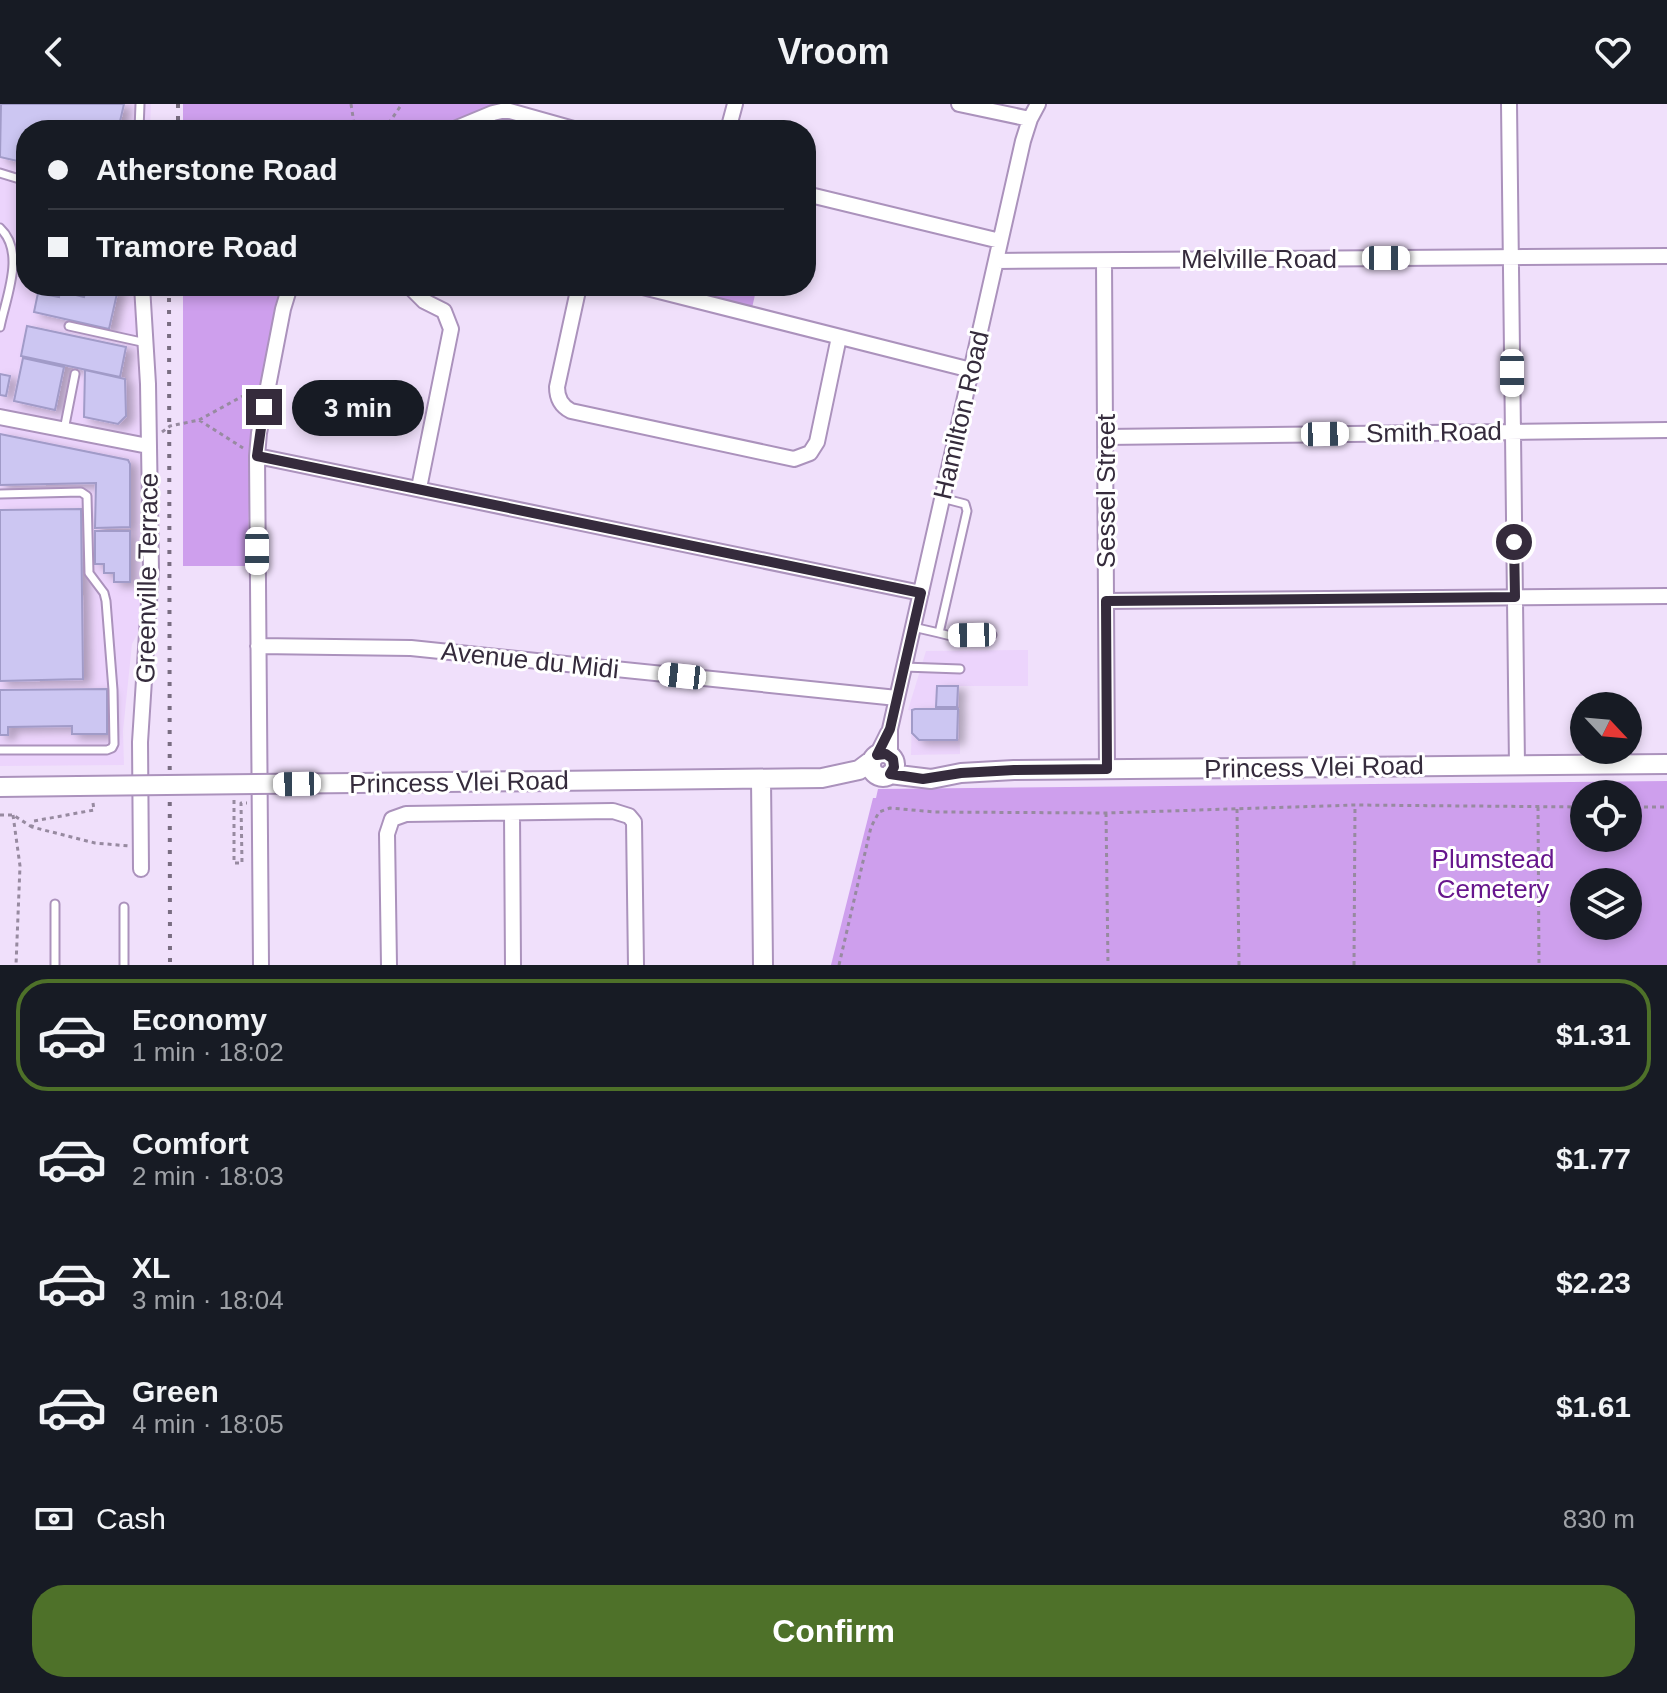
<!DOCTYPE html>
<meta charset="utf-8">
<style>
body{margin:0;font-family:Helvetica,sans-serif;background:#20242c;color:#f1f3f6;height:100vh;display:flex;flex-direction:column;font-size:30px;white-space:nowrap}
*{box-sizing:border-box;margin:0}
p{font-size:26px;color:#9ea1a6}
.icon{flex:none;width:44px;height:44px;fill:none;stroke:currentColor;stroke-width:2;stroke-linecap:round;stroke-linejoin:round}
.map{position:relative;height:861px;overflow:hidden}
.drawer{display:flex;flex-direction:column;background:#171b24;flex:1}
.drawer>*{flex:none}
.hud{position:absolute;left:16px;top:16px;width:800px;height:176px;border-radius:32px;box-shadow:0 4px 12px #0003;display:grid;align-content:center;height:176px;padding:0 32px;background:#171b24}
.needle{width:52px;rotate:116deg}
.buttons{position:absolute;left:1570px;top:588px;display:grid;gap:16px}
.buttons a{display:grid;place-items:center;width:72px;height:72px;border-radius:50%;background:#171b24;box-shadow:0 4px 12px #0003;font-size:40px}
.end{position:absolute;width:36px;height:36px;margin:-18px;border:10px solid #352b3c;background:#fff;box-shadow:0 0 0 4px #fff}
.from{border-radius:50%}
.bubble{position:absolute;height:56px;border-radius:28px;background:#171b24;box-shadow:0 4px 12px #0003;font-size:26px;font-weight:600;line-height:56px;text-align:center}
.car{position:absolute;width:24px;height:48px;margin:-24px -12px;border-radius:10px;box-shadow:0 0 6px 2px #0007;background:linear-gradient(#fff 24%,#345 0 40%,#fff 0 76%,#345 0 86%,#fff 0)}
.hud b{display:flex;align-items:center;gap:28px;height:76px;font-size:30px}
.hud b+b{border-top:2px solid #363941}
.hud i{width:20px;height:20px;background:#f1f3f6}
ul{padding:14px 0 0;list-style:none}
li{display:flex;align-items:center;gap:24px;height:112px;margin:0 16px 12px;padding:0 16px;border:4px solid transparent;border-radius:32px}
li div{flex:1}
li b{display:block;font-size:30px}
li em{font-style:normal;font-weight:600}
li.selected{border-color:#4e7129}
li>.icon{width:72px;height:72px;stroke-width:1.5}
.pay{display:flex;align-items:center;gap:20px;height:88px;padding:0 32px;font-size:30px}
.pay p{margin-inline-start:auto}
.primary-button{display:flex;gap:16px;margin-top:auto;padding:16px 32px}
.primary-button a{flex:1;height:92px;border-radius:32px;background:#4e7129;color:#fff;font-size:32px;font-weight:600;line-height:92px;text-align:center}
header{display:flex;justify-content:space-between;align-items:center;height:104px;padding:0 32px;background:#171b24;font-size:36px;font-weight:600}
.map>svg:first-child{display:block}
.built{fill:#ecd4fc}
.green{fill:#ce9fed;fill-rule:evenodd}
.building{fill:#ccc6f2;stroke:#a19bc8;stroke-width:2;filter:url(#shadow)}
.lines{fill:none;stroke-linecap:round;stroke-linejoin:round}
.service-casing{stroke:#ab92bc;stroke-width:11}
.minor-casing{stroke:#ab92bc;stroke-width:18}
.tertiary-casing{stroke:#ab92bc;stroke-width:22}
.path{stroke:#978aa0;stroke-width:3;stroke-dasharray:4 4;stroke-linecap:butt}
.service{stroke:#fff;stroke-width:7}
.minor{stroke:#fff;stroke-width:14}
.tertiary{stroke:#fff;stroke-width:18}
.rail{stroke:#796d81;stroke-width:4;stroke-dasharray:4 8;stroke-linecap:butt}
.tertiary-bridge-casing{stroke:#ab92bc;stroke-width:22;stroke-linecap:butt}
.tertiary-bridge{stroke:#fff;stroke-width:18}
.route{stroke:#352b3c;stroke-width:10}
.labels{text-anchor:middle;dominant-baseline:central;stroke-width:6;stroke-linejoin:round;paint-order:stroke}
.street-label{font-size:26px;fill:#352b3c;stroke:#fff}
.park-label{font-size:26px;fill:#67168d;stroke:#fff}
</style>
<header><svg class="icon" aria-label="back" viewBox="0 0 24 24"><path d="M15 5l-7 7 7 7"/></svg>Vroom<svg class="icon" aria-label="heart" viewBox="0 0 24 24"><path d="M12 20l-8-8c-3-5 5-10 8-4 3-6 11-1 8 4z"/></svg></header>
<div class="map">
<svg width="1667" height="861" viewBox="0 0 1667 861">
<defs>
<filter id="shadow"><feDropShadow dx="7" dy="4" stdDeviation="4" flood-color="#0004"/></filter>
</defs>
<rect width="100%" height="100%" fill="#f0e0fb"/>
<path class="built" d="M0,0H151L150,26H26V182H134L140,275V525L132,540L123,627L124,661L0,662Z
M1028,546V582H959L960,650L911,651L912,607L908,606L926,547Z"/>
<path class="green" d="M183,0H493L435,26H183Z
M183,182H283L250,336L248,462H183Z
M704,182H757L752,204C737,200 709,200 704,182Z
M1667,677V861H831L873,694H876L878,685ZM1628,690V734H1584V690ZM1628,778V822H1584V778Z"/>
<path class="building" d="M1,0H124L118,26H26V59L0,53Z
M87,182L118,185L109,225L34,208L38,189L59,193L60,187L84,193Z
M27,222L126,243L120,273L21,252Z
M23,254L64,263L55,306L14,297Z
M85,266L125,275L126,312L118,320L84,313Z
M0,270L10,272L6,292L0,291Z
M0,330L128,356L130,360V423L95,424L96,379L0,381Z
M81,405L83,575L0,577V406Z
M95,427H130V478H114V469H104V460H95Z
M937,582H958L957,603H936Z
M107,585V630H72V622L8,623V631H0V586Z
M915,605H958L957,636H919L912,629V606Z"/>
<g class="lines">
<defs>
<path id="service" d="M139,26L140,0
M0,69L26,77
M0,124C26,148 6,193 0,223
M130,182L142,185
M47,185L48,182
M69,222L146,239
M64,326L75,270
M0,390L81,388L87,392L89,469L104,489L106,497L113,586L114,640L112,644L107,646H0
M913,523L939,529L967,407L965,400L942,394
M939,529L951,532L992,531
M904,563L960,565
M124,803V861
M55,861V800"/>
<path id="minor" d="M959,0L1030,15
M1509,0L1517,662
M452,26L493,9L506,6L577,26
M728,26L735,0
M806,90L1000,137
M996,157L1667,152
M1104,157L1107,665
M409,182L424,197L444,207L451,225L419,384
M579,182L557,283C557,294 561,302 571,307L794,355L810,349L817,338L839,233
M639,182L971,266
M0,313L148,342
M1106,333L1667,326
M257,352L921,489
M1106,497L1667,492
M258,542L411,544L897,594
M877,651L888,629
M890,652V625L1023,37L1030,15L1038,0
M512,709L513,861
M141,765L140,638L151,467L148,280L142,182
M261,861L257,352L259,329L283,205L290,182
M389,861L387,730L392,715L406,710L613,707L629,712L634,718L636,861"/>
<path id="tertiary" d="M871 661a12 12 0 1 1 24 0a12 12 0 1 1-24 0Z
M890,670L931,675L961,669L1014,666L1667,660
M761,676L763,861
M357,679L822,674L859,666L871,657
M0,683L78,682"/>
</defs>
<use href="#service" class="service-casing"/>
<use href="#minor" class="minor-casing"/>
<use href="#tertiary" class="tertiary-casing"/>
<path class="path" d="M351,0L355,26
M384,26L402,0
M199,316L252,287
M162,328L170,322L199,316L243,344
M234,696V759H242L241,699H247
M93,699L94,706L34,717L32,723L95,739L129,742
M1538,703L1539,861
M1628,703H1667
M1237,705L1239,861
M1106,709L1108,861
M0,711H13L32,723
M13,711L20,762L16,861
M839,861L871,723L879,708L890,704L935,708L1106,709L1355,701L1584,703
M1354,861L1355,701"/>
<use href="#service" class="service"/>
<use href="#minor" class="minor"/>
<use href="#tertiary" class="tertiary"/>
<path class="rail" d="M178,0V26
M169,182L170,861"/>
<defs>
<path id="tertiary-bridge" d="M78,682L357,679"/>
</defs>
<use href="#tertiary-bridge" class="tertiary-bridge-casing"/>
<use href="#tertiary-bridge" class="tertiary-bridge"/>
</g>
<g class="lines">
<path class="route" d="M264,303L257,352L921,489L890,625L877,651L886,650L893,655L894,663L890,670L923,675L961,669L1014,666L1107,665L1106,497L1515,493L1514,438"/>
</g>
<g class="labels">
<g class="street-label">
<text x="1259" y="155">Melville Road</text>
<text transform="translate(961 311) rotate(-77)">Hamilton Road</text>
<text transform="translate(1434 328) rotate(-1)">Smith Road</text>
<text transform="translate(1106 387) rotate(-90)">Sessel Street</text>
<text transform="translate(147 474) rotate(-89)">Greenville Terrace</text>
<text transform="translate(530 556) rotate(6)">Avenue du Midi</text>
<text transform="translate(1314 663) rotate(-1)">Princess Vlei Road</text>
<text transform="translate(459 678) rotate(-1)">Princess Vlei Road</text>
</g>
<g class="park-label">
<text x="1493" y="755">Plumstead<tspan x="1493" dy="30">Cemetery</tspan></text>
</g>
</g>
</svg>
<div class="buttons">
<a><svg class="needle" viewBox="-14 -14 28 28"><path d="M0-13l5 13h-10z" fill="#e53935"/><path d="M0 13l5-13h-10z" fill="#9ea1a6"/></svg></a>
<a><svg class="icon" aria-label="locate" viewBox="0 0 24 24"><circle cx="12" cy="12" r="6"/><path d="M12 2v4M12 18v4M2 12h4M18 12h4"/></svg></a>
<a><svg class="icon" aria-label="layers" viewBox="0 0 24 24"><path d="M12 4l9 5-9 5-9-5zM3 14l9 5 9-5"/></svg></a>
</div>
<i class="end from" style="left:1514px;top:438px"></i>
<i class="end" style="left:264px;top:303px"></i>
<div class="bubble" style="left:292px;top:276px;width:132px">3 min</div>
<i class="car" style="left:1386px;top:154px;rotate:90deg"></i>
<i class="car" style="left:1512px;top:269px;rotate:180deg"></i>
<i class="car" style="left:1325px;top:330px;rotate:89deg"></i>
<i class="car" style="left:257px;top:447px;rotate:180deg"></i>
<i class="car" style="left:972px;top:531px;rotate:269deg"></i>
<i class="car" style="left:682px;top:572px;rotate:276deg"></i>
<i class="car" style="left:297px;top:680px;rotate:269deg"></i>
<div class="hud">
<b><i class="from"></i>Atherstone Road</b>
<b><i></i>Tramore Road</b>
</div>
</div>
<section class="drawer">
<ul>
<li class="selected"><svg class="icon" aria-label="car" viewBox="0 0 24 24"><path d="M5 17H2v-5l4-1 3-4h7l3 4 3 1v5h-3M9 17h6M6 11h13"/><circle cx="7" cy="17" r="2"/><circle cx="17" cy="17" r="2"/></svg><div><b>Economy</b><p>1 min · 18:02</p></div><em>$1.31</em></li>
<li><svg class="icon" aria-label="car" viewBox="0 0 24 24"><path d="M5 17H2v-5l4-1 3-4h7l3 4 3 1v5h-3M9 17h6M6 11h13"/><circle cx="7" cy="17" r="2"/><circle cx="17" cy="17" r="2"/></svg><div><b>Comfort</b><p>2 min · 18:03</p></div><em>$1.77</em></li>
<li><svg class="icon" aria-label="car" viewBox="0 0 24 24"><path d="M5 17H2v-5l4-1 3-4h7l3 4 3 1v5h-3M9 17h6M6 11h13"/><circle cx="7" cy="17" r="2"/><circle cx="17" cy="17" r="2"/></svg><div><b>XL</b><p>3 min · 18:04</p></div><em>$2.23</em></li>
<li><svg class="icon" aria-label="car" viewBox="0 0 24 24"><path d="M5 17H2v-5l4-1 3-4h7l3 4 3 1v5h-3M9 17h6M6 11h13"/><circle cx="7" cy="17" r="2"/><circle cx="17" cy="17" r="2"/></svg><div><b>Green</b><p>4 min · 18:05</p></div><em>$1.61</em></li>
</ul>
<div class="pay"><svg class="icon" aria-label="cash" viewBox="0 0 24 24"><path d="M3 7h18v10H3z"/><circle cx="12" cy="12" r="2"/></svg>Cash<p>830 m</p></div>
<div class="primary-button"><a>Confirm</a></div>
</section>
